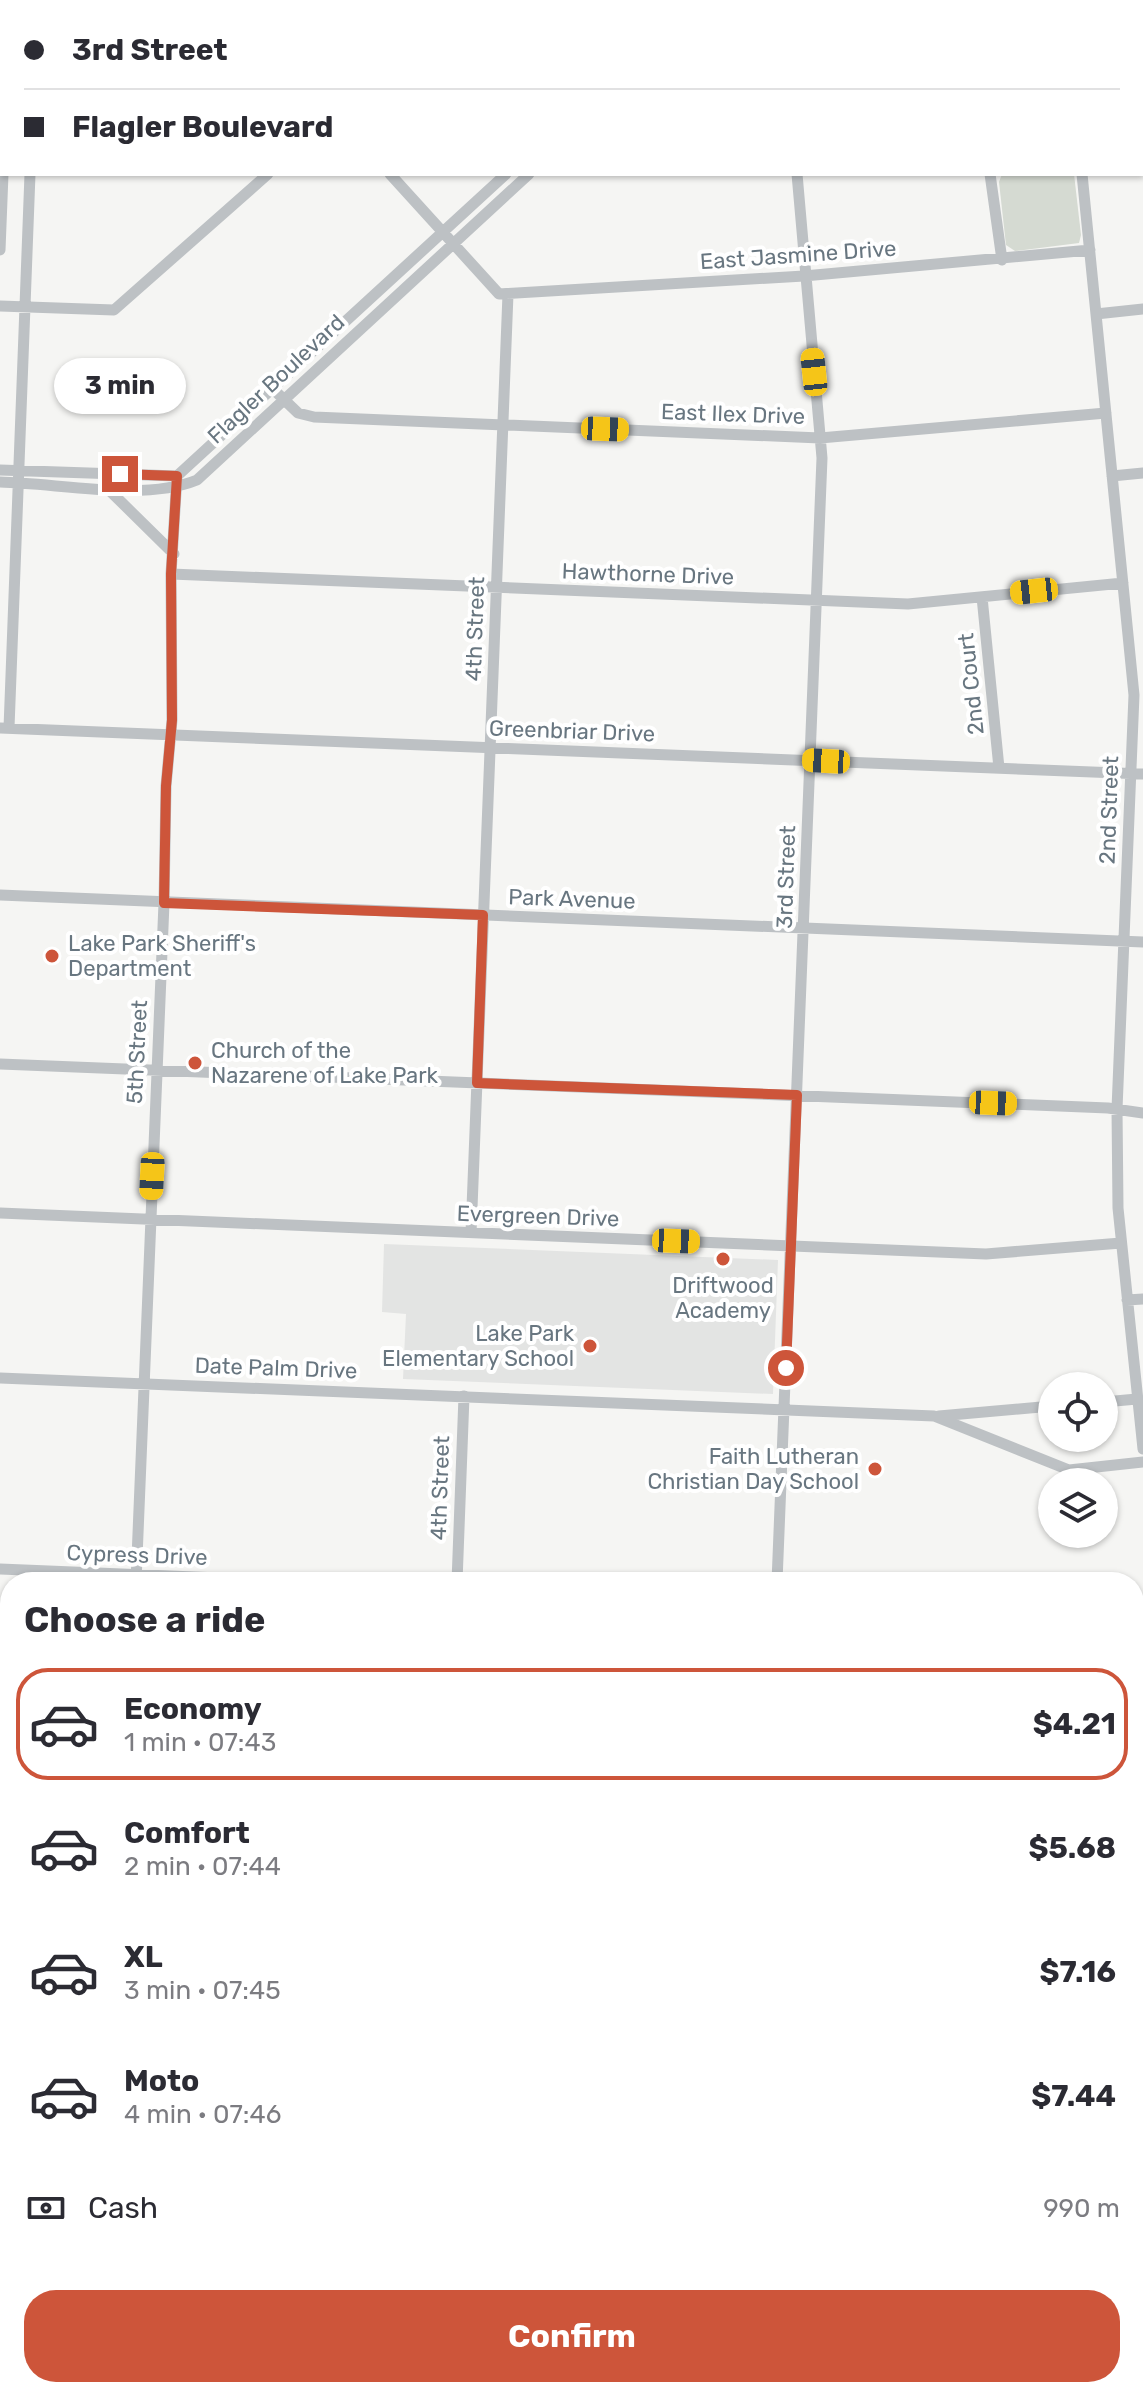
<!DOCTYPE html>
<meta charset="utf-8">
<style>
body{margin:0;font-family:Rubik,sans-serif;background:#f2f2f3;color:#2b2b33;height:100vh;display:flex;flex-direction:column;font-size:30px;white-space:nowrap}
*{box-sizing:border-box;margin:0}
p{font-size:26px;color:#7c7c81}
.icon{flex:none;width:44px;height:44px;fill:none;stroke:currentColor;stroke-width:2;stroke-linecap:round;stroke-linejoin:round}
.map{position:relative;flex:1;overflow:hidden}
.sheet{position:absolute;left:0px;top:1572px;width:1144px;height:826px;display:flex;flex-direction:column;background:#fff;border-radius:32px 32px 0 0;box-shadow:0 2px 6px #0004}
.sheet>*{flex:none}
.guide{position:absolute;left:0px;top:0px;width:1144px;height:176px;box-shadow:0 2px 6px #0004;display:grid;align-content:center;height:176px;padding:0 24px;background:#fff}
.controls{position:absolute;left:1038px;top:1372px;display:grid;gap:16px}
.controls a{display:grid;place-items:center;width:80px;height:80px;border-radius:50%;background:#fff;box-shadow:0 2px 6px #0004;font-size:40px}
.end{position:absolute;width:36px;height:36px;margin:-18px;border:10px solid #cd553a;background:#fff;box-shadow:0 0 0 4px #fff}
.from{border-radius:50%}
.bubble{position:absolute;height:56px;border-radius:28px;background:#fff;box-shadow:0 2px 6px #0004;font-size:26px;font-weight:700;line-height:56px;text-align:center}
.car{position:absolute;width:24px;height:48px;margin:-24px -12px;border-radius:10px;box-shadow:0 0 6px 2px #0007;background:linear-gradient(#f5c518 24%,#345 0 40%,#f5c518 0 76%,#345 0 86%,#f5c518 0)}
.guide b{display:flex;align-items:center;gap:28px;height:76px;font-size:30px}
.guide b+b{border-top:2px solid #e1e1e2}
.guide i{width:20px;height:20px;background:#2b2b33}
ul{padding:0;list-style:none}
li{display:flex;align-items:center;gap:24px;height:112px;margin:0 16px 12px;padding:0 8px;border:4px solid transparent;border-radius:32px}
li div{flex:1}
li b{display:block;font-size:30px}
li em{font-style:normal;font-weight:700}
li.active{border-color:#cd553a}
li>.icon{width:72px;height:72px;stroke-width:1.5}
h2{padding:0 24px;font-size:36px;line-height:96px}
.pay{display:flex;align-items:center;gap:20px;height:88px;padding:0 24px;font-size:30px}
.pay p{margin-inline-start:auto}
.button{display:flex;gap:16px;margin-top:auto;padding:16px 24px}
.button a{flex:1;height:92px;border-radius:32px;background:#cd553a;color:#fff;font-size:32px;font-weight:700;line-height:92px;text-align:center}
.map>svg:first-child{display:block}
.built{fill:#e3e4e3}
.green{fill:#d5dad2}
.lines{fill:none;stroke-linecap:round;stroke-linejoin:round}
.minor{stroke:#bdc1c4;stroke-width:11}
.route{stroke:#cd553a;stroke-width:10}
.poi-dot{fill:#cd553a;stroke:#fff;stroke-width:3}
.labels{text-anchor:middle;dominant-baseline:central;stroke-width:8;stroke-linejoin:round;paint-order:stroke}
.street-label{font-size:22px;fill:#687680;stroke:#fff}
.poi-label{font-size:22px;fill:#687680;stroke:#fff;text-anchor:start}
</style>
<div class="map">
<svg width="1143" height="2397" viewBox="0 0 1143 2397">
<rect width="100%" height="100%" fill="#f5f5f3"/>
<path class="built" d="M384,1244L778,1260L773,1394L403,1379L406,1314L382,1312Z"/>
<path class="green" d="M1002,174H1074L1081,235L1079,243L1015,251L1006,245L999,182Z"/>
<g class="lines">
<path class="minor" d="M781,0V2
M218,2L220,0
M457,2L459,0
M690,2L692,0
M713,2L715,0
M1075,2V0
M0,130L2,131
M1142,145H1143
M390,174L499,294L804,276L1090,250
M990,174L1002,260
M1082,174L1134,695L1117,1109L1118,1208L1143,1449
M0,250L3,174
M0,306L114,310L268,174
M1096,314L1143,309
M273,389L298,413L314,417L820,438L1106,413
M0,470L177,476L506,174
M1112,476L1143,473
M0,482C58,483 143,502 197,480L529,174
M109,490L174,554
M171,574L908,604L1123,583
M982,597L999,768
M0,728L1143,774
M9,728L30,174
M0,895L1143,942
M0,1064L1108,1108L1143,1113
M0,1213L986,1254L1121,1243
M471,1233L508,294
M1127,1300L1143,1299
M0,1378L934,1416L1069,1470L1143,1462
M1104,1402L1137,1399
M939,1416L1052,1406
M0,1569L320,1582
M136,1582L164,903L166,786L172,720L171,574L177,476
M457,1582L464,1396
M777,1582L822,458L797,174
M1134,1638H1143
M0,1731L10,1732
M1134,1784H1143
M0,1895L10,1896
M1134,1933H1143
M1134,2069H1143
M1134,2290L1143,2291
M806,2388L1061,2397
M124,2397V2388
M246,2397V2388
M635,2397V2388
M763,2397L764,2388"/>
</g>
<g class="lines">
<path class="route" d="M120,474L177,476L171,574L172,720L166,786L164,903L483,915L477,1083L797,1095L786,1368"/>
</g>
<g class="poi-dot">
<circle cx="52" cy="956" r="8"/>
<circle cx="195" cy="1063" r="8"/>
<circle cx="723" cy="1259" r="8"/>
<circle cx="590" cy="1346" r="8"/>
<circle cx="875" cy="1469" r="8"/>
</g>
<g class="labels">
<g class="street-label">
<text transform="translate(798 255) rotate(-4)">East Jasmine Drive</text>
<text transform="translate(276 379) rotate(-43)">Flagler Boulevard</text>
<text transform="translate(733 414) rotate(2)">East Ilex Drive</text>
<text transform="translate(648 574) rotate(2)">Hawthorne Drive</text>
<text transform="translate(475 629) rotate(-88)">4th Street</text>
<text transform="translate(971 684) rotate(-96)">2nd Court</text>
<text transform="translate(572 731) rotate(2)">Greenbriar Drive</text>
<text transform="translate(1109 810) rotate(-88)">2nd Street</text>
<text transform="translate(786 877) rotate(-88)">3rd Street</text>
<text transform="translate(572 899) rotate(2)">Park Avenue</text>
<text transform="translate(137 1052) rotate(-87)">5th Street</text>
<text transform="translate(538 1216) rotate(2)">Evergreen Drive</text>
<text transform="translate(276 1368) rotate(2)">Date Palm Drive</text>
<text transform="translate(440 1488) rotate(-88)">4th Street</text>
<text transform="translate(137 1555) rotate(2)">Cypress Drive</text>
</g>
<g class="poi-label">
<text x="68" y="943">Lake Park Sheriff's<tspan x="68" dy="25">Department</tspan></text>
<text x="211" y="1050">Church of the<tspan x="211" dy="25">Nazarene of Lake Park</tspan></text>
<text x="723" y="1285" text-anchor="middle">Driftwood<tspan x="723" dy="25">Academy</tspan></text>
<text x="574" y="1333" text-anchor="end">Lake Park<tspan x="574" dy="25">Elementary School</tspan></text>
<text x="859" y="1456" text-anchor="end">Faith Lutheran<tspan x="859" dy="25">Christian Day School</tspan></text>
</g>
</g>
</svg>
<div class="controls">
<a><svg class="icon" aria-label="locate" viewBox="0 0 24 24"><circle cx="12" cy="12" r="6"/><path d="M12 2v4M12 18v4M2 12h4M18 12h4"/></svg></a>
<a><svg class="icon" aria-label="layers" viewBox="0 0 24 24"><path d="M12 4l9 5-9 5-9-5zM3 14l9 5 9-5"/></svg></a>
</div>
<i class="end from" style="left:786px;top:1368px"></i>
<i class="end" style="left:120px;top:474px"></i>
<div class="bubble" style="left:54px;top:358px;width:132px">3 min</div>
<i class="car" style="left:814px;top:372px;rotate:354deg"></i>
<i class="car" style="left:605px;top:429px;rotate:92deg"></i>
<i class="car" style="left:1034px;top:591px;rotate:264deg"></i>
<i class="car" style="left:826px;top:761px;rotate:273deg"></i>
<i class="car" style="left:993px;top:1103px;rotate:92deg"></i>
<i class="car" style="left:152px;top:1176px;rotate:183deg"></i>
<i class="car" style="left:676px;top:1241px;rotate:92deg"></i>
<div class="guide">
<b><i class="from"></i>3rd Street</b>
<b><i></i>Flagler Boulevard</b>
</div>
<section class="sheet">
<h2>Choose a ride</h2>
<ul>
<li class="active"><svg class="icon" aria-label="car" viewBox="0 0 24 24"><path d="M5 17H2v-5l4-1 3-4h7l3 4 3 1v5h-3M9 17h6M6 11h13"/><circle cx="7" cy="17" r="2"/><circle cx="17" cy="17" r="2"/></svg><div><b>Economy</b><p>1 min · 07:43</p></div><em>$4.21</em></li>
<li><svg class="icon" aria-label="car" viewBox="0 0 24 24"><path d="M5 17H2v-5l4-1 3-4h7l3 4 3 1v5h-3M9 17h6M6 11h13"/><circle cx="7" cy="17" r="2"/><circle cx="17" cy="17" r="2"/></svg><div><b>Comfort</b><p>2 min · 07:44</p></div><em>$5.68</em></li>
<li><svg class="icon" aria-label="car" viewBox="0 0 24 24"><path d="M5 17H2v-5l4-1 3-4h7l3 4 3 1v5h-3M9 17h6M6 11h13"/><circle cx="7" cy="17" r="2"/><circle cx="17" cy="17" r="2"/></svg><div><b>XL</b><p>3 min · 07:45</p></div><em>$7.16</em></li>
<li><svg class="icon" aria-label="car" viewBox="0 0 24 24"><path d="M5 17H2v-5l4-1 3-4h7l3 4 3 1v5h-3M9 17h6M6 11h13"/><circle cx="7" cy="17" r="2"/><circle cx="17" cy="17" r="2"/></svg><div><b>Moto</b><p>4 min · 07:46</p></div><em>$7.44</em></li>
</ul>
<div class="pay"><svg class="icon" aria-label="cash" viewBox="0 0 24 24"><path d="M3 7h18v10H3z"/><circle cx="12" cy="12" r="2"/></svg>Cash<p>990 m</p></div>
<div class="button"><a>Confirm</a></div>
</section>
</div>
